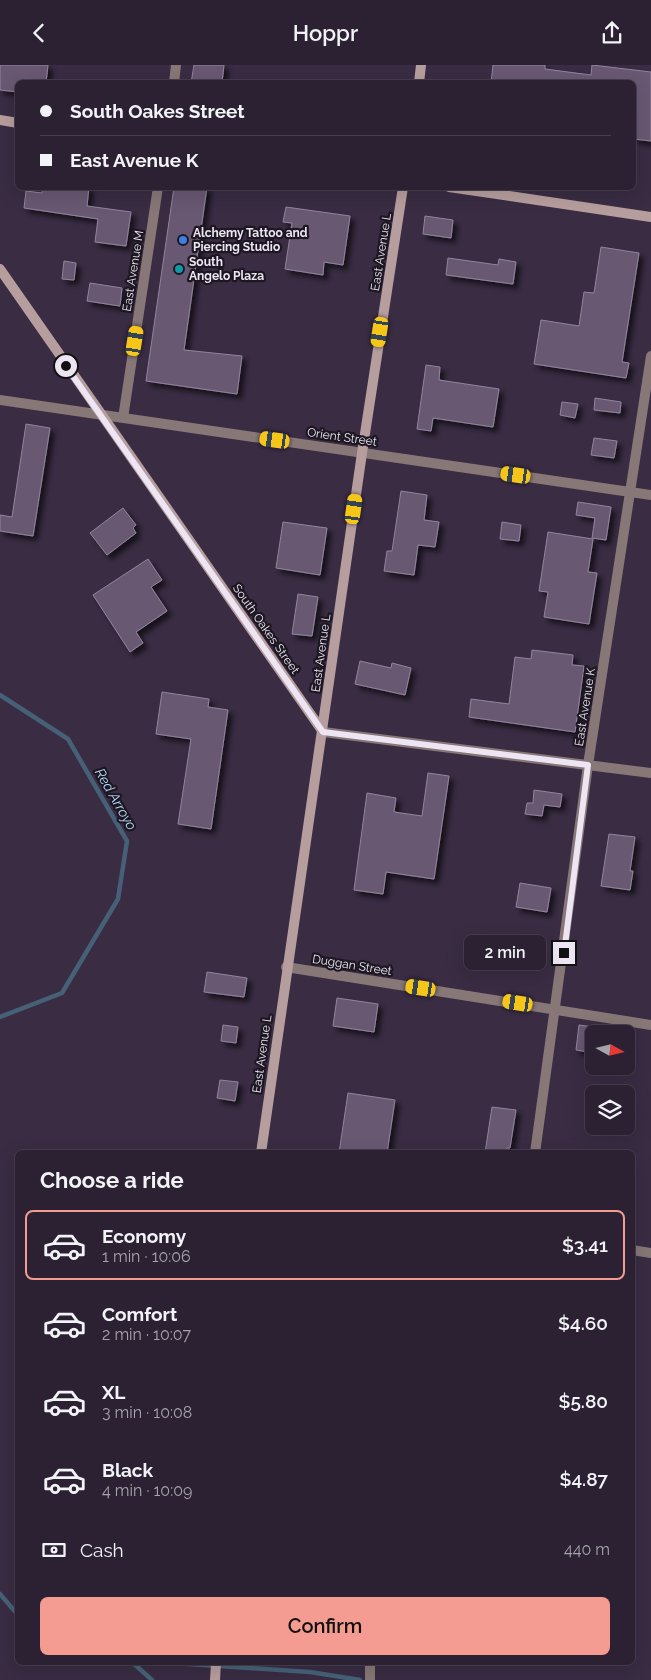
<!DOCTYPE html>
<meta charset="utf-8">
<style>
body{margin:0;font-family:Raleway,sans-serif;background:#372e3e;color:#f1f3f6;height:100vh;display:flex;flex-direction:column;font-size:19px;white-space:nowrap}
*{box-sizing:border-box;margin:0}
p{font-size:16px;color:#a6a3ac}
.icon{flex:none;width:28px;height:28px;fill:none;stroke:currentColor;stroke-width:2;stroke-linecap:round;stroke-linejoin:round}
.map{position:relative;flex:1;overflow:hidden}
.sheet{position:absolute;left:15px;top:1085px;width:620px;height:515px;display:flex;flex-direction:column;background:#2b2132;border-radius:8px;box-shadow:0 5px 20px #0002,0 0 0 1px #473e4d}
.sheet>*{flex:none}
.top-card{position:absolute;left:15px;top:15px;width:621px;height:110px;border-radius:8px;box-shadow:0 5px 20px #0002,0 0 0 1px #473e4d;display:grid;align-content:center;height:110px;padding:0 25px;background:#2b2132}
.needle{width:32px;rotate:98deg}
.buttons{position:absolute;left:585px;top:960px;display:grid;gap:10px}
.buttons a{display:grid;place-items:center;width:50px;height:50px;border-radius:8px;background:#2b2132;box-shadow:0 5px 20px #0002,0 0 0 1px #473e4d;font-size:25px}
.end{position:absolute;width:22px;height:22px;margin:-11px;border:6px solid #ede5f4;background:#111;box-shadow:0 0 0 2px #111}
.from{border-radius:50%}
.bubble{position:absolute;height:35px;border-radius:8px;background:#2b2132;box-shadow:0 5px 20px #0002,0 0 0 1px #473e4d;font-size:16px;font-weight:600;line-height:35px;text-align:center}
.car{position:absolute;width:15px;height:30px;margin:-15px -8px;border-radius:6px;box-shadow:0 0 4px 1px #0007;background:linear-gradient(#f5c518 24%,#345 0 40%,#f5c518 0 76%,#345 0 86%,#f5c518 0)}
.top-card b{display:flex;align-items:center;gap:18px;height:48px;font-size:19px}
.top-card b+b{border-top:1px solid #473e4d}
.top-card i{width:12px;height:12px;background:#f1f3f6}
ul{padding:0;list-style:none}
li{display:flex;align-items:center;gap:15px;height:70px;margin:0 10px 8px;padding:0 15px;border:2px solid transparent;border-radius:8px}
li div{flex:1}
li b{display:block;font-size:19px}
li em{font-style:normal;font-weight:600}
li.active{border-color:#f59c92}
li>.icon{width:45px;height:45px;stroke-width:1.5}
h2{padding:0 25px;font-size:22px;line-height:60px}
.pay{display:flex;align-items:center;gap:12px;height:55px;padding:0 25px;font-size:19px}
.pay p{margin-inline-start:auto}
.primary-button{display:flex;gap:10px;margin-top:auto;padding:10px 25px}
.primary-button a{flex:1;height:58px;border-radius:8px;background:#f59c92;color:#111;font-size:20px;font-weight:600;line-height:58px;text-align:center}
header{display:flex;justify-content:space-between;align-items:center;height:65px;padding:0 25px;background:#2b2132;font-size:22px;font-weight:600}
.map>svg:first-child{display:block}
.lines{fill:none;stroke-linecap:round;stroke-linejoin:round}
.stream{stroke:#466177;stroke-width:4.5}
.building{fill:#675972;stroke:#93849f;filter:url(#shadow)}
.street{stroke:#877777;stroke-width:10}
.secondary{stroke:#b79e9e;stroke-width:10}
.route{stroke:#ede5f4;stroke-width:6}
.shop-dot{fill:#3f7fe0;stroke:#1d1722;stroke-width:2}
.culture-dot{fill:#0f9aa8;stroke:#1d1722;stroke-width:2}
.labels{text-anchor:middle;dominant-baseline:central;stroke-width:4.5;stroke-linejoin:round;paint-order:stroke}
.poi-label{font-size:12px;font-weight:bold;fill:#ede5f4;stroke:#1d1722;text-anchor:start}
.street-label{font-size:12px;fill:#ede5f4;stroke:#1d1722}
.water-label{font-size:14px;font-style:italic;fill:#b0d7f8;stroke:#1d1722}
</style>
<header><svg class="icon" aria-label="back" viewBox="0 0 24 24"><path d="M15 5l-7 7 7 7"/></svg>Hoppr<svg class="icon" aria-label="share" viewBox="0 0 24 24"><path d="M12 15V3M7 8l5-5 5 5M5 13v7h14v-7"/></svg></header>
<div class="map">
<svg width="651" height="1615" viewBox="0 0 651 1615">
<defs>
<filter id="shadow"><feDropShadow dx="4.5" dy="4.5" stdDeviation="2.5" flood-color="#0009"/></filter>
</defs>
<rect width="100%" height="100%" fill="#392c43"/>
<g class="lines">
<path class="stream" d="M0,630L68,674L127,776L118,834L62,928L0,952
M0,1529L18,1550
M133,1598L152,1615
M173,1598L310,1607L360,1615"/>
</g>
<path class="building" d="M0,0H48L46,18H18V27L0,25Z
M194,0H224L222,18H191Z
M493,0H545V4L591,10L592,0L651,7V76L634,74V18H491Z
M43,122H89L87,141L131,147L126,181L95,177L98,154L24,143L26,126L42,128Z
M174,122H207L184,285L242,291L237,329L146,316Z
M286,142L350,151L343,200L324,197L323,210L285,204L292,158L283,157Z
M425,151L453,155L451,173L423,169Z
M601,182L639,188L622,297L629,298L626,313L534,299L541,255L579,261L584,227L594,228Z
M448,193L498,200L499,194L516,197L513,219L446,210Z
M64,196L76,198L74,215L62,214Z
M90,218L122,223L120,241L87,236Z
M426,300L440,302L439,315L499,324L493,362L433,353L431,366L417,364Z
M595,333L621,337L620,348L594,345Z
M562,337L578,339L575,353L560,350Z
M26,359L50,363L33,471L0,466V450L12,452Z
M594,373L617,376L614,393L591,390Z
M401,426L427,430L424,455L439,457L435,482L418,480L414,510L384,506L387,486H392Z
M578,437L611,442L606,475L592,473L595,453L576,450Z
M123,443L136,460L133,463L136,468L107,490L90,468Z
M283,457L327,463L320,510L276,503Z
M502,457L521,460L519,476L500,474Z
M548,467L593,474L588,507L597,508L589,559L544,552L548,527L539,526Z
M148,494L162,515L151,522L167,546L136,567L143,578L130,587L93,530Z
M298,529L318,532L312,571L292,569Z
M532,585L573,590L572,600L584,601L575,667L469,652L471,634L509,639L515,592L531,594Z
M360,596L391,603L392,598L411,603L405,630L355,619Z
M162,627L209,634L208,642L228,645L211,764L178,759L191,674L156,669Z
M428,708L449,711L434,814L386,807L383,829L354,825L367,728L396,733L394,747L422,751Z
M534,725L562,729L560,742L544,740L542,751L525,749L527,738H533Z
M609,769L635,772L630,806H633L630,825L601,821Z
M520,818L551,823L547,847L516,842Z
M207,907L247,913L244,932L204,927Z
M337,933L378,939L374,967L333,961Z
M223,960L238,962L236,978L221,976Z
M579,960L594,962V988L576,985Z
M220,1015L238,1017L235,1036L217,1033Z
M348,1028L395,1035L387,1088H339Z
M492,1042L516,1045L510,1083H507L506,1088H485Z"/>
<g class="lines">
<path class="street" d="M174,18L176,0
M0,335L651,430
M123,353L158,122
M323,667L651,708
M286,902L651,960
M535,1088L588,700L651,291
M632,1185L651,1188
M370,1598V1615"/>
<path class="secondary" d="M419,18L421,0
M0,55L18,58
M449,122L651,152
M0,204L323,667
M261,1088L362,388L403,122
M215,1615L216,1598"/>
</g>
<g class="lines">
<path class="route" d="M66,301L323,667L588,700L564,888"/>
</g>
<circle class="shop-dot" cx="183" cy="175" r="5"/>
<circle class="culture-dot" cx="179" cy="204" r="5"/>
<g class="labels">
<g class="poi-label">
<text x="193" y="168">Alchemy Tattoo and<tspan x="193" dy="14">Piercing Studio</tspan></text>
<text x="189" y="197">South<tspan x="189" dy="14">Angelo Plaza</tspan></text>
</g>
<g class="street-label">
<text transform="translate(381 187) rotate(-81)">East Avenue L</text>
<text transform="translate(133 206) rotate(-81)">East Avenue M</text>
<text transform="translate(342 372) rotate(8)">Orient Street</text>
<text transform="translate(266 564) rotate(55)">South Oakes Street</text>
<text transform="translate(321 588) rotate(-82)">East Avenue L</text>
<text transform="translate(585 642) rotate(-81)">East Avenue K</text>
<text transform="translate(352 900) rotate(9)">Duggan Street</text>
<text transform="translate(262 989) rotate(-82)">East Avenue L</text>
</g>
<g class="water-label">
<text transform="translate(116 734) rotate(60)">Red Arroyo</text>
</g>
</g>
</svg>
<div class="buttons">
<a><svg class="needle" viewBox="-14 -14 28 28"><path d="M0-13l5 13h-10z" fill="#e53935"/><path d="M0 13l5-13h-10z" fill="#a6a3ac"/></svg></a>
<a><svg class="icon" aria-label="layers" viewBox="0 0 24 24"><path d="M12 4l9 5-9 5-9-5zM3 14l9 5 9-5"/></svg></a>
</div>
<i class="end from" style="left:66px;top:301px"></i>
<i class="end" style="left:564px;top:888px"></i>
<div class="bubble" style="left:464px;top:870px;width:82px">2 min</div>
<i class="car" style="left:380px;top:267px;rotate:189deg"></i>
<i class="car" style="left:135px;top:276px;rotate:9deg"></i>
<i class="car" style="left:275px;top:375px;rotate:278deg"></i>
<i class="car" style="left:516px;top:410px;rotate:278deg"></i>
<i class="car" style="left:354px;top:444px;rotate:8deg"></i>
<i class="car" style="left:421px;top:923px;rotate:279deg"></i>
<i class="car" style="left:518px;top:938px;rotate:279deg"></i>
<div class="top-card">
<b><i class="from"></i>South Oakes Street</b>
<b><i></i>East Avenue K</b>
</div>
<section class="sheet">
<h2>Choose a ride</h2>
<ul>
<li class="active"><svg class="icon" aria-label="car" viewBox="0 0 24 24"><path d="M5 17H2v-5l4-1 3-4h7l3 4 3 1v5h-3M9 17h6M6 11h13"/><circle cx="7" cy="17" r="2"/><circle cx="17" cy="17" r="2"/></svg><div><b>Economy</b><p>1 min · 10:06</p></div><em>$3.41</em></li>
<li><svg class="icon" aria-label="car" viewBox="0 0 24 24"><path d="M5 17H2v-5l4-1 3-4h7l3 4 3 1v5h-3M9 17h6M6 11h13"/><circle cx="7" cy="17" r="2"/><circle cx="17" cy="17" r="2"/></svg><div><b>Comfort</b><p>2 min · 10:07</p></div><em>$4.60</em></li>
<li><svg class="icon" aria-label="car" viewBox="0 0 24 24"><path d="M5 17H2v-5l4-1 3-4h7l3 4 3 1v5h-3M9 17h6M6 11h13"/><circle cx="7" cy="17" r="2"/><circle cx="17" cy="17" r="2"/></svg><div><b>XL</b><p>3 min · 10:08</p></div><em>$5.80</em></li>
<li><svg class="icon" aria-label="car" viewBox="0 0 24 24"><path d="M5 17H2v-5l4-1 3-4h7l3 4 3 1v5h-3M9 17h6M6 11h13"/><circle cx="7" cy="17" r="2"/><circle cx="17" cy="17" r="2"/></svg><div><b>Black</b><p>4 min · 10:09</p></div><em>$4.87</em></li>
</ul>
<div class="pay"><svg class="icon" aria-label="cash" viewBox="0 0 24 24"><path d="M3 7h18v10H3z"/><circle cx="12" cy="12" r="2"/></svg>Cash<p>440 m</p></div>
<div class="primary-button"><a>Confirm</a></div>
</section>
</div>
